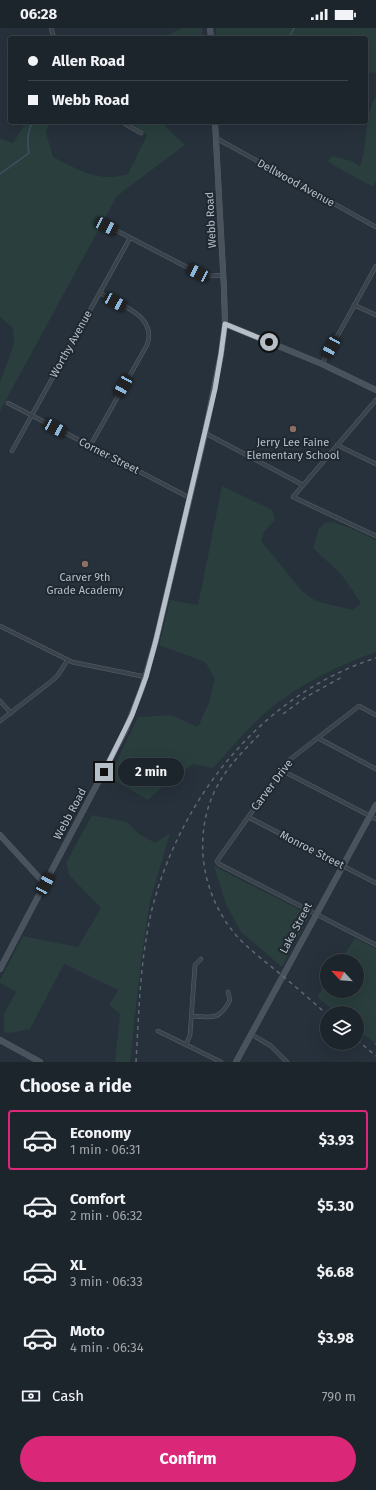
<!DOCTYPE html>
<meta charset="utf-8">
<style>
body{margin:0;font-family:"Fira Sans",sans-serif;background:#2a3138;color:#f1f3f6;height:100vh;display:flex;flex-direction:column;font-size:15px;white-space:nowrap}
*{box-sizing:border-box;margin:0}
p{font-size:13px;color:#a0a5a9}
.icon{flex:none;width:22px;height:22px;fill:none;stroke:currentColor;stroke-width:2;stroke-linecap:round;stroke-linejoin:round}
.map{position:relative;height:1034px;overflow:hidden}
.details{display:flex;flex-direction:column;background:#1d252c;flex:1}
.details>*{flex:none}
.top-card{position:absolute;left:8px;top:8px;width:360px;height:88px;border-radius:4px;box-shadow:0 4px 16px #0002,0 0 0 1px #3b4248;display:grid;align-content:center;height:88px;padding:0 20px;background:#1d252c}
.needle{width:26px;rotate:296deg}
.fabs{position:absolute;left:320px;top:926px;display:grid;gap:8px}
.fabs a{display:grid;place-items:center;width:44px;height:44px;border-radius:50%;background:#1d252c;box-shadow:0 4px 16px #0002,0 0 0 1px #3b4248;font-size:20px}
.end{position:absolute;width:18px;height:18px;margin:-9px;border:5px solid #b6bec7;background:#111;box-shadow:0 0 0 2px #111}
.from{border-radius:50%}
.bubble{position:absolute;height:28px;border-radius:14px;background:#1d252c;box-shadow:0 4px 16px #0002,0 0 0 1px #3b4248;font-size:13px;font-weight:700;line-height:28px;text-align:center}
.car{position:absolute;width:12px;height:24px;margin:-12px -6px;border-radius:5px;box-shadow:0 0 3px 1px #0007;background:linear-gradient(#222 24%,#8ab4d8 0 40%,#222 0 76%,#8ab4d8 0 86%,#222 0)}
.top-card b{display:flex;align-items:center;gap:14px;height:38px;font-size:15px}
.top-card b+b{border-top:1px solid #3b4248}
.top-card i{width:10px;height:10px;background:#f1f3f6}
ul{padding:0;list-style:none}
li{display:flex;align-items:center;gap:12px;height:60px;margin:0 8px 6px;padding:0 12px;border:2px solid transparent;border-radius:4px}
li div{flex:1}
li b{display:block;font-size:15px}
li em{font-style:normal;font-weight:700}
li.selected{border-color:#db2777}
li>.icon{width:36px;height:36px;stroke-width:1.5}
h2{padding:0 20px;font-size:18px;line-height:48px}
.pay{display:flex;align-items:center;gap:10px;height:44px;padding:0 20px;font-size:15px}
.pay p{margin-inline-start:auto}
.primary-button{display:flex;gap:8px;margin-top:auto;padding:8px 20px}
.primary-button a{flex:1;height:46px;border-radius:24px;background:#db2777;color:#fff;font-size:16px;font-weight:700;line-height:46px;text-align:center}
.status{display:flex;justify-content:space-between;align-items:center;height:28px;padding:0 20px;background:#1d252c;direction:ltr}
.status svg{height:11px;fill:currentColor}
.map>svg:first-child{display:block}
.green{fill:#293e3d}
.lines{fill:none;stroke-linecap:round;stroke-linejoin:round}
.stream{stroke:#3e5162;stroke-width:1.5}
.street-casing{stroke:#586169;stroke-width:4.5}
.secondary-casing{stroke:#586169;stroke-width:6}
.street{stroke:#3a434b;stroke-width:3.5}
.secondary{stroke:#49535e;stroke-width:5.5}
.rail{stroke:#5d6872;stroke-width:1.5;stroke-dasharray:4 4;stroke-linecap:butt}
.route{stroke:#b6bec7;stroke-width:5}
.education-dot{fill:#8d6e63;stroke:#1f2830;stroke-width:1.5}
.labels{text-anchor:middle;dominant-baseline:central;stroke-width:4;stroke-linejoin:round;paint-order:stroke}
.street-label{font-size:11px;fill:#b6bec7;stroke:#1f2830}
.poi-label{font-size:11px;fill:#b6bec7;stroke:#1f2830}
</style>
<div class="status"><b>06:28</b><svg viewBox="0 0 49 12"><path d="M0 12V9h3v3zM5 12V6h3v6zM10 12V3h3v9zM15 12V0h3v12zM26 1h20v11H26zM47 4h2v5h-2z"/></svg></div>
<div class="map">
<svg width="376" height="1034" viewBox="0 0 376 1034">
<rect width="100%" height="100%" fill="#27313b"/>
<path class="green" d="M183,0H202L203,10H161Z
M216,0H376V45L366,44V10H216Z
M376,68V153L373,159L328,134L332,128L352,133L359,138L361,136C368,114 364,88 376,68Z
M26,94H49L46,105L53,129C80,142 97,155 128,146L147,107L130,94H166L165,98L185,117L117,168L0,383V354L14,316L13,300L0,289V111L13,115Z
M222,458L272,482L275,492L264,504L261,513L302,563L316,573L353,582L361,575L341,546L313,520L319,500L325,495L333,494L355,502L376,512V624C344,635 307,653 280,673C255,691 234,717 213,740L193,736L160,761L148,772L109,749L138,689L171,687L198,699L209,674L215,650L205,634L159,617L170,572L198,577Z
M92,787L127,794L138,805L155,815L170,805L150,873L142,925L130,1034H115L120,986L109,977L118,962L64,936L30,1001L10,1005L4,1004V986L16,964L0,955V952L23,908L78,919L101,880L69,847L66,835Z
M214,838L310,887L282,939L241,904L226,876Z
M355,910L376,921V1016L357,1001V985H337L317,969L327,953V963H357V933H340Z"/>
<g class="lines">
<path class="stream" d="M234,10L242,8L264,10
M282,10L290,8L294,0
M0,146L29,125C27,116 27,103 33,94
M375,1016H376"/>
<defs>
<path id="street" d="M51,0L54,10
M122,94L141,105
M216,110L376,199
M106,197L198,245L211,248L224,247
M354,277L376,287
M322,336L376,238
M376,372L293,469L376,508
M8,375L190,470
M205,405L303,457
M337,417L376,436
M90,418L147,317C158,288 119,276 100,265
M12,423L130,210
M0,598L72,634L146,649
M0,673L11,685
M376,687L359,678L288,733L217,833L219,836L376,917
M0,693L53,652L58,647L67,633
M318,710L376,741
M281,742L376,791
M248,789L376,855
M192,988C212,990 220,992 230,972L228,964
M158,1003L221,1034
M251,1006L271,1018L287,1034
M186,1017L190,1007L195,937L201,931"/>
<path id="secondary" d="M210,0L211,10
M225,296L322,336L376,362
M0,807L45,856
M0,941L126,701L142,660L156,612L205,405L221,326L225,296L224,261L215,94
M0,1012L40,1034
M236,1034L376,777"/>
</defs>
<use href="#street" class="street-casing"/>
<use href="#secondary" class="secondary-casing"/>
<use href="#street" class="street"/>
<use href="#secondary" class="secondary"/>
<path class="rail" d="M283,686L306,669L342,649
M259,707C245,721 230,736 220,753C191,802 200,864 235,906C246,919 261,930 274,941C292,955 309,971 327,986
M357,1012L376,1028
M136,1034C139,983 140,931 152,881C181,768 263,666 376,630"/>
</g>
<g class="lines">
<path class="route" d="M104,744L132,687L146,649L156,612L215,361L221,326L225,296L269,314"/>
</g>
<g class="education-dot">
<circle cx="293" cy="401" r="4"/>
<circle cx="85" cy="536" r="4"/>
</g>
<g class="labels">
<g class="street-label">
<text transform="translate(296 155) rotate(29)">Dellwood Avenue</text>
<text transform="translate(211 192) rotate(-93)">Webb Road</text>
<text transform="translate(71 316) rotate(-61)">Worthy Avenue</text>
<text transform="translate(109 428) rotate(27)">Corner Street</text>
<text transform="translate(272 757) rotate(-53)">Carver Drive</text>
<text transform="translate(70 786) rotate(-62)">Webb Road</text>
<text transform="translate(312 822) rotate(27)">Monroe Street</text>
<text transform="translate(296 900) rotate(-62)">Lake Street</text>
</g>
<g class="poi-label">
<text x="293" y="414">Jerry Lee Faine<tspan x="293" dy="13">Elementary School</tspan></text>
<text x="85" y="549">Carver 9th<tspan x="85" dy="13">Grade Academy</tspan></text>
</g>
</g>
</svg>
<div class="fabs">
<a><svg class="needle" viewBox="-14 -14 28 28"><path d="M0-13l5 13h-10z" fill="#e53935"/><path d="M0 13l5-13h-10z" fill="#a0a5a9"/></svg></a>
<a><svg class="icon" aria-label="layers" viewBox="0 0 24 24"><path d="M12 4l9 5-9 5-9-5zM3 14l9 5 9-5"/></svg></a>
</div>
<i class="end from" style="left:269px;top:314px"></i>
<i class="end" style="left:104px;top:744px"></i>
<div class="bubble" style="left:118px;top:730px;width:66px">2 min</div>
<i class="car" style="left:106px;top:198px;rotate:117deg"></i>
<i class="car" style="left:198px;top:245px;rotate:297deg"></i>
<i class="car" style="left:115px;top:274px;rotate:119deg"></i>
<i class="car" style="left:331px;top:319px;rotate:209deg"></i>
<i class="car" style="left:123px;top:358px;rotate:209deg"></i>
<i class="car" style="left:55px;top:400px;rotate:118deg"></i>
<i class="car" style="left:45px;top:856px;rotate:28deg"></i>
<div class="top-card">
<b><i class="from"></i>Allen Road</b>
<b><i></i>Webb Road</b>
</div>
</div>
<section class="details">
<h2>Choose a ride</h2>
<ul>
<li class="selected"><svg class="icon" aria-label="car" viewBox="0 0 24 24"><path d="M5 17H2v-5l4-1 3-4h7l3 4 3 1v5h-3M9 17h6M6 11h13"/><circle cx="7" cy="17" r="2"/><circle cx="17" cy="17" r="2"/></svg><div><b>Economy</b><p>1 min · 06:31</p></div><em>$3.93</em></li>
<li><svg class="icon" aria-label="car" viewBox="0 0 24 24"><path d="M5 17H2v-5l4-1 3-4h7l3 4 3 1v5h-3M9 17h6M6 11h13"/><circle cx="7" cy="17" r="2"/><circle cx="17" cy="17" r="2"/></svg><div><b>Comfort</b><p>2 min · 06:32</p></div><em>$5.30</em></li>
<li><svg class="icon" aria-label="car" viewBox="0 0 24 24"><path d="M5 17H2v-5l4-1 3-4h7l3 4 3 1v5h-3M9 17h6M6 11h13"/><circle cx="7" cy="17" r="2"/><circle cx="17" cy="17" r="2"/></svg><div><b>XL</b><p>3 min · 06:33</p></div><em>$6.68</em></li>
<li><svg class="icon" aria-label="car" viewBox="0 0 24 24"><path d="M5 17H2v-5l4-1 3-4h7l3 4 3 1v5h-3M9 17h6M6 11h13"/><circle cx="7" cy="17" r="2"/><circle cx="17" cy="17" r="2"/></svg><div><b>Moto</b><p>4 min · 06:34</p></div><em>$3.98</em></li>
</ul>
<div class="pay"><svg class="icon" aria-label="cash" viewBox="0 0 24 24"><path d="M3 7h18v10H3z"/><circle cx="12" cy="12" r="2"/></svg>Cash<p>790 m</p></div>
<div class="primary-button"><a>Confirm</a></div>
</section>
